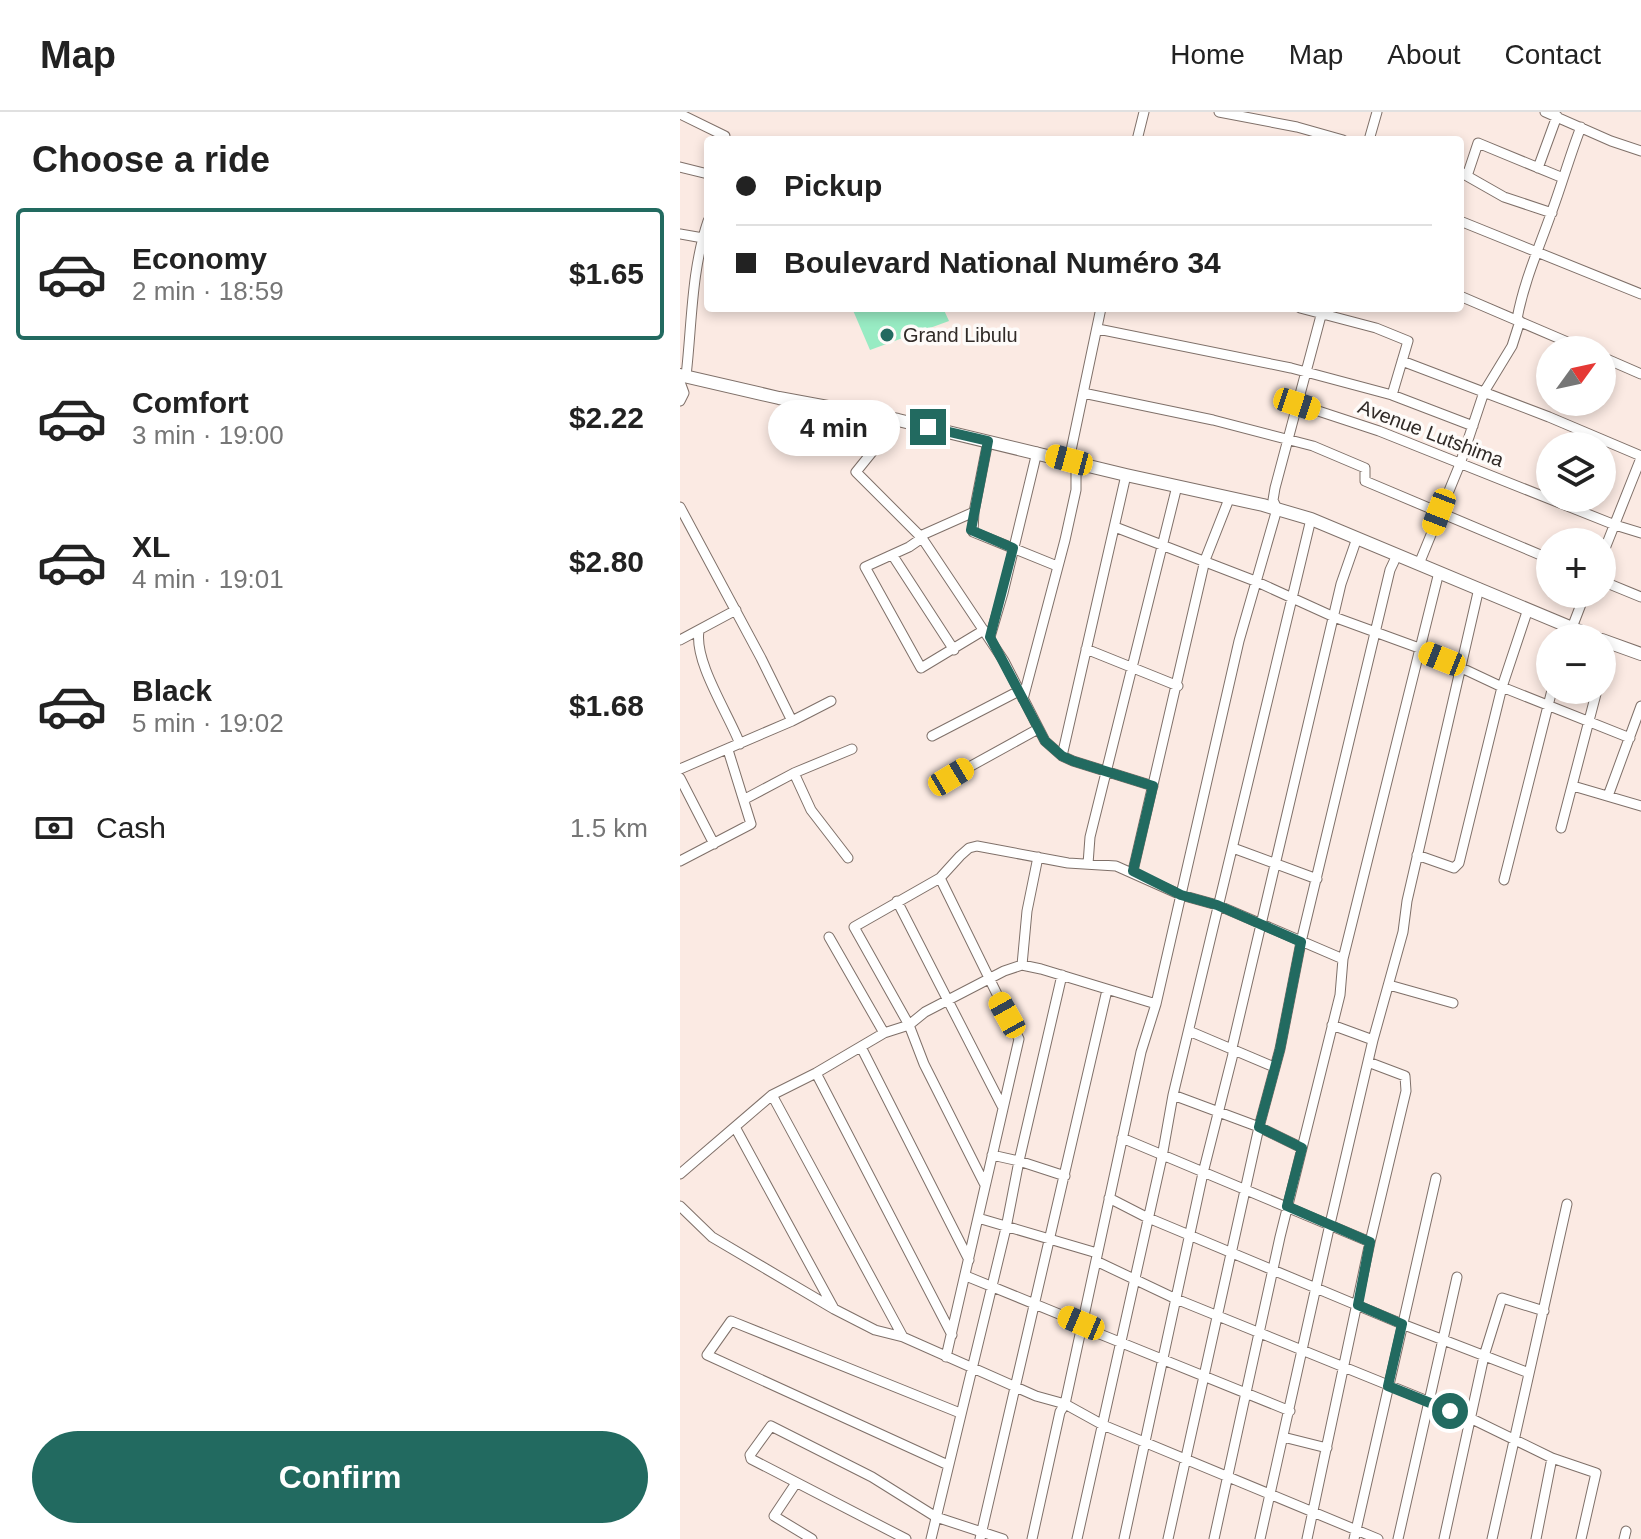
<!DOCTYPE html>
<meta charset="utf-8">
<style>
body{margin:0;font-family:Helvetica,sans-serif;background:#f2f2f2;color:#222;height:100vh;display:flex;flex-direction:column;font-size:30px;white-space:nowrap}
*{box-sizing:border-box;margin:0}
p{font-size:26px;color:#767676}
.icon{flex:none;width:44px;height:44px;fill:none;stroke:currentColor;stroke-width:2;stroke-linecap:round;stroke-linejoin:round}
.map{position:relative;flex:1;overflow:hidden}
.sheet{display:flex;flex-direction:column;background:#fff;width:680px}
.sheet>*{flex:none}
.guide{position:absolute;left:24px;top:24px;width:760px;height:176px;border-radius:8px;box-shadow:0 4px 12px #0003;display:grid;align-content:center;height:176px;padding:0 32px;background:#fff}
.needle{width:52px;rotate:57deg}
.controls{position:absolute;left:856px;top:224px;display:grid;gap:16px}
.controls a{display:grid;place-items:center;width:80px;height:80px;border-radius:50%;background:#fff;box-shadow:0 4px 12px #0003;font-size:40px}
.end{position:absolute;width:36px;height:36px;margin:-18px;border:10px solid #226a60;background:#fff;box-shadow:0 0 0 4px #fff}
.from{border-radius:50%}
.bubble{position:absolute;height:56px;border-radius:28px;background:#fff;box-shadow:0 4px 12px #0003;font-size:26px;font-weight:700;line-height:56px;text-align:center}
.car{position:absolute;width:24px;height:48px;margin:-24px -12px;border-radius:10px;box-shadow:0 0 6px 2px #0007;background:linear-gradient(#f5c518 24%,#345 0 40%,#f5c518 0 76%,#345 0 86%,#f5c518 0)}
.guide b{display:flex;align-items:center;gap:28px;height:76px;font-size:30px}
.guide b+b{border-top:2px solid #e0e0e0}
.guide i{width:20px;height:20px;background:#222}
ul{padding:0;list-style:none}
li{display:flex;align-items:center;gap:24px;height:132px;margin:0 16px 12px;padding:0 16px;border:4px solid transparent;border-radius:8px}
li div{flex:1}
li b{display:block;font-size:30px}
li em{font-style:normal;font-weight:700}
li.current{border-color:#226a60}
li>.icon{width:72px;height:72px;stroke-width:1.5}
h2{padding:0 32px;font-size:36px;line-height:96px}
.pay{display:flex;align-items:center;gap:20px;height:88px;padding:0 32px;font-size:30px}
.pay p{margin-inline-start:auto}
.button{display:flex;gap:16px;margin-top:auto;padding:16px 32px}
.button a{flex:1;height:92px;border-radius:48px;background:#226a60;color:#fff;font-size:32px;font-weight:700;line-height:92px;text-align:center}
header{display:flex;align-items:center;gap:48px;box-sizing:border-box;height:112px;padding:0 40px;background:#fff;border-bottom:2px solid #e0e0e0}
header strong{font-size:38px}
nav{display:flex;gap:44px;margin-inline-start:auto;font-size:28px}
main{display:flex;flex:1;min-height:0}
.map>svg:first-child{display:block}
.green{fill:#98ebc3}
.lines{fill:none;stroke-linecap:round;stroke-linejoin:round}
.minor-casing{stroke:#7f7069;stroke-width:11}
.major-casing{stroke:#7f7069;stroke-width:14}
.minor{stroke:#fff;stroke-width:9}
.major{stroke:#fff;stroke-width:12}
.route{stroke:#226a60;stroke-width:10}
.poi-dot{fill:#226a60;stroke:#fefbf9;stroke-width:3}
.labels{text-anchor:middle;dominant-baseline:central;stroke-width:7;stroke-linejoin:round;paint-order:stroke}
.poi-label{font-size:20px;fill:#312b28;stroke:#fefbf9;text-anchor:start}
.street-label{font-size:20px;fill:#312b28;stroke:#fefbf9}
</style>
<header>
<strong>Map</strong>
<nav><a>Home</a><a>Map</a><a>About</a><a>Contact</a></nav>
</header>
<main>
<section class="sheet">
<h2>Choose a ride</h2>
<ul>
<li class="current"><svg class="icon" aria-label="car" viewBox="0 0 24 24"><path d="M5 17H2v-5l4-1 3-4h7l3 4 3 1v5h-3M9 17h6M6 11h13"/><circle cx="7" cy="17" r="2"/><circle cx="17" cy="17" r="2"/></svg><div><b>Economy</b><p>2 min · 18:59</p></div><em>$1.65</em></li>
<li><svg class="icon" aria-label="car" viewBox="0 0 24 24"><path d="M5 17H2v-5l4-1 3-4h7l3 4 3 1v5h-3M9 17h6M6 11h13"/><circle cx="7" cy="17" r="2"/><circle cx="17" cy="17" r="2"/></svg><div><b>Comfort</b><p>3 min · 19:00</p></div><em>$2.22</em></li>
<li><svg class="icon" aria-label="car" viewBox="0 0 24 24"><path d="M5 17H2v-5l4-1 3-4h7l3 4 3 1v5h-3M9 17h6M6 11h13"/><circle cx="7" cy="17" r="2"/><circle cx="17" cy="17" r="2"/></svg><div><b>XL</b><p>4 min · 19:01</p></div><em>$2.80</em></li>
<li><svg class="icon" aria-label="car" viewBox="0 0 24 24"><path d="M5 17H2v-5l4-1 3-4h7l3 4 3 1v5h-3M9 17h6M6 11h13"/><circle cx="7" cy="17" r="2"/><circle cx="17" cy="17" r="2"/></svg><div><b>Black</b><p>5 min · 19:02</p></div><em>$1.68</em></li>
</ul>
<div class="pay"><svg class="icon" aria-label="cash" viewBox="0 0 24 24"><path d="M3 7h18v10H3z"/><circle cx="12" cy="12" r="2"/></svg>Cash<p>1.5 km</p></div>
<div class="button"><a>Confirm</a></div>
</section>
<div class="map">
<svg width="961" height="1427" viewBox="0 0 961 1427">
<rect width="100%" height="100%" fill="#fbeae3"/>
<path class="green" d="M172,196H263L269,209L190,238Z"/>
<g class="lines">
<defs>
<path id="minor" d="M539,0L617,15L663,28
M865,0L931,29L961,39
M0,2L45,24V28
M457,28L464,0
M689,28L697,0
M0,55L28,62
M858,56L877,4
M780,60L824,85L872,101
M787,64L798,31L883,66
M780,109L961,182
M0,122L23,126
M780,184L906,238
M620,196L696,216L728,229L712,283
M837,207C844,169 859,136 872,99C882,72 890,43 901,15
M418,217L611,256L712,283L793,314
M922,245L961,262
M722,249L869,305L961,344
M6,264C12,213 11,159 28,109
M0,270L4,281L0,289
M403,281L533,308L633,334L685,356V369L870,447
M617,292L699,319L935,413L961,421
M218,308L176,360L242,426L324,549L365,629L382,644L393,649L473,674
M389,348L421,196
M0,395L81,546L112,609
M294,400L293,420L377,454
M435,415L575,469L654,505L739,536L822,575L950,626
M240,424L294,400L308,329
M242,426L229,435L185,455L241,556L304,518
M213,444L274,538
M922,444L961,346
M739,452L780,352L804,280L832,234L840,209
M922,469L961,485
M19,519C14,550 48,601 60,632
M310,525L323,481L357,340
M888,526L905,482
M0,528L56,498
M406,537L498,574
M922,560L929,532
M343,587L385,428L396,378V350
M252,624L339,579
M382,644L446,363
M0,657L112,609L151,589
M114,661L131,698L168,746
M271,665L358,617
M0,666L34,732
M893,674L961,694
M928,684L961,594
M65,687L114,661L172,637
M881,716L917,578
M553,736L637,767
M737,743L774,756L779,751L822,575L848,497
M0,749L71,712L48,638
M408,752L410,725L497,374
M453,759L525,448L549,387
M260,766L339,927L266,1245
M824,768L872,578
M217,789L322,994
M149,825L204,921
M342,853L347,799L358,745
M709,873L773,891
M652,913L693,928
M509,919L594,955
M181,935L289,1148
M136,961L272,1223
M92,983L223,1225
M493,983L579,1015L622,1036
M55,1015L153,1195
M442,1026L690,1130
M312,1043L339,1049L385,1064
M0,1062L92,983L136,961L204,921L229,913L245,900L324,859L342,853L361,857L476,892
M304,1071L244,952L229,913L174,815L260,766L280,744L289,736L297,734L388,751L436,754L501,783L537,793L663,847
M429,1086L466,1105L722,1212L849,1261
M0,1094L32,1125L154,1197L195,1218L223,1225L356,1284L385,1292L423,1313L698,1427
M298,1106L417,1141
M416,1149L496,1187L792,1307L872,1346L916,1361L901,1427
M286,1164L401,1211
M400,1214L610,1299
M603,1325L647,1336
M268,1353L27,1243L51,1209L280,1301
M116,1371L94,1404L132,1427
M226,1427L71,1347L70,1343L91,1314L192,1365L256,1405L323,1427
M251,1427L326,1116L339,1049L382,863
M300,1427L427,878
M352,1427L380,1300L385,1292L461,940L476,892L559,529L597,397L593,388L595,376L643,196
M397,1427L482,1045L493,983L631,407
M444,1427L523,1061L553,942L552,936L567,872L661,472L677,426
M488,1427L579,1015L600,937L621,830L710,458L717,443
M534,1427L600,1125L660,883L663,847L759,460
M580,1427L650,1112L693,928L723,820L727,789L799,476
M627,1427L690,1130L726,979L725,964L688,950
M674,1427L756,1066
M718,1427L777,1165
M764,1427L804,1244L822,1186L864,1199
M812,1427L887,1092
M856,1427L872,1346
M944,1427L946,1419"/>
<path id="major" d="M0,263L99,286L218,308L446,363L583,393L631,407L916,526
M922,528L961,542"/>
</defs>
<use href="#minor" class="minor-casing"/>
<use href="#major" class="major-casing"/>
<use href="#minor" class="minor"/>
<use href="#major" class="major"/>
</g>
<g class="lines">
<path class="route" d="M248,315L308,329L291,418L333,436L310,525L365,629L382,644L393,649L473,674L453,759L501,783L537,793L621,830L600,937L579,1015L622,1036L607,1094L690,1130L678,1193L722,1212L708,1274L770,1299"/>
</g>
<circle class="poi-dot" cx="207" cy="223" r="8"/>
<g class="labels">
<g class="poi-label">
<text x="223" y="223">Grand Libulu</text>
</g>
<g class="street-label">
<text transform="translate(751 321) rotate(21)">Avenue Lutshima</text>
</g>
</g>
</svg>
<div class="controls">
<a><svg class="needle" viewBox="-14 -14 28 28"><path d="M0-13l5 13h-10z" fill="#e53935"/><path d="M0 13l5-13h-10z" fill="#767676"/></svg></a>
<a><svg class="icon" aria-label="layers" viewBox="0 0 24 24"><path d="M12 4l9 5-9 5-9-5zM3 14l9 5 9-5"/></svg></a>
<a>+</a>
<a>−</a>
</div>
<i class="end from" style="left:770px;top:1299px"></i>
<i class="end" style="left:248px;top:315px"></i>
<div class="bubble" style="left:88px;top:288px;width:132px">4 min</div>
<i class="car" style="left:617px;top:292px;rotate:108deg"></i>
<i class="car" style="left:389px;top:348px;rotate:285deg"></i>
<i class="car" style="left:759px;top:400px;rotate:201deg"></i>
<i class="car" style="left:762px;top:547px;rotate:292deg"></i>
<i class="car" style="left:271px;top:665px;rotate:59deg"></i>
<i class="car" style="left:327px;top:903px;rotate:331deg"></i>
<i class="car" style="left:401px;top:1211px;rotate:293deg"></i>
<div class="guide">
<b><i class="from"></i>Pickup</b>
<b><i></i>Boulevard National Numéro 34</b>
</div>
</div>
</main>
